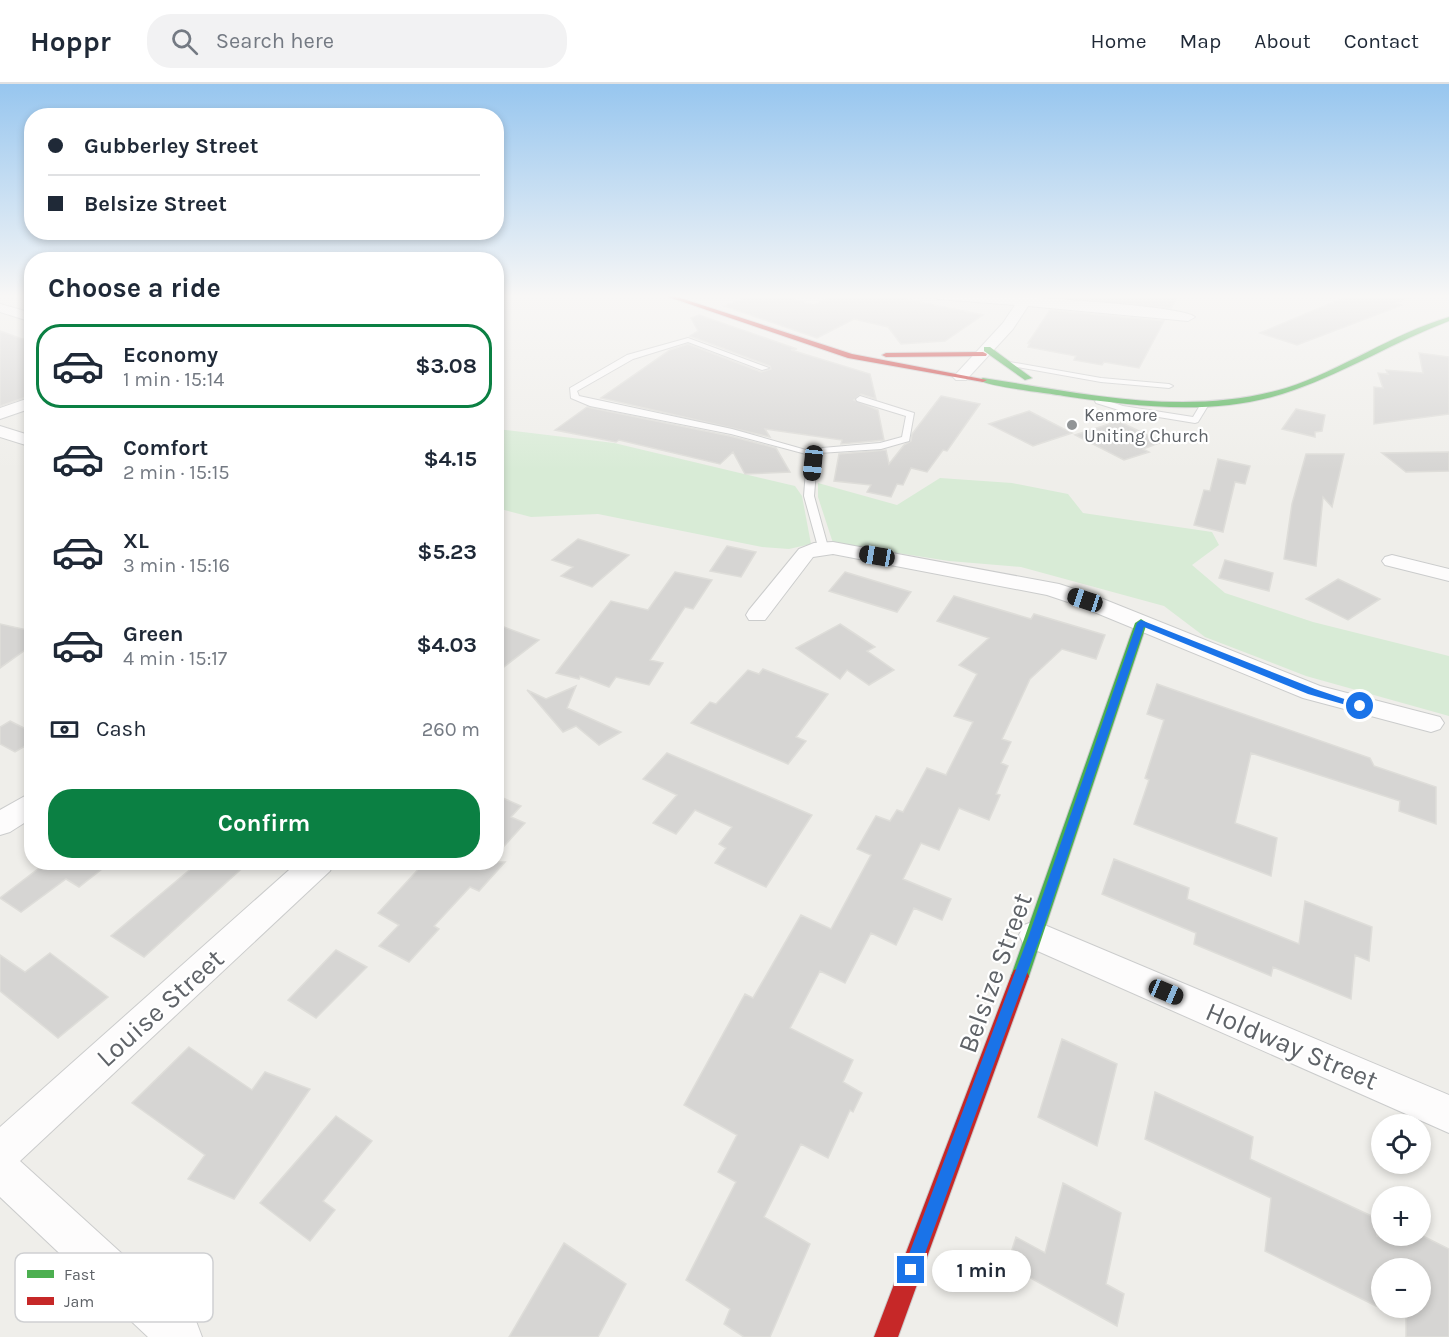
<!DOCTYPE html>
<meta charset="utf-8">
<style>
body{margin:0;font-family:Karla,sans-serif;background:#f2f2f3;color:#1f2937;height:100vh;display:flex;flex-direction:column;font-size:22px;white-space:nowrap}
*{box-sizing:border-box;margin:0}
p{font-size:20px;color:#747a83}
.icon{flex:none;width:33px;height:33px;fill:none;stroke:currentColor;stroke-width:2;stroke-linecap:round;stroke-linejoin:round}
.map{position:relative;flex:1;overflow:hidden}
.sheet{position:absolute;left:24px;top:168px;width:480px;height:618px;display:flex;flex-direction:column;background:#fff;border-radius:24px;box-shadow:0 3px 9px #0003}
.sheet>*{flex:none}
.top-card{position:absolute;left:24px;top:24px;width:480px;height:132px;border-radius:24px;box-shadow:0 3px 9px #0003;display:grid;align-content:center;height:132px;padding:0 24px;background:#fff}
.buttons{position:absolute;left:1371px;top:1030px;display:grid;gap:12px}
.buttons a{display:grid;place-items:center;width:60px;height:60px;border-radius:50%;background:#fff;box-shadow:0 3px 9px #0003;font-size:30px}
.end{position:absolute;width:27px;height:27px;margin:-14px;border:8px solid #1a73e8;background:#fff;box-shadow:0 0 0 3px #fff}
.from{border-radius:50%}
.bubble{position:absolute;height:42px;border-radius:21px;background:#fff;box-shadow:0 3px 9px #0003;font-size:20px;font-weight:700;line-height:42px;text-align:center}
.car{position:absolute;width:18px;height:36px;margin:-18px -9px;border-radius:8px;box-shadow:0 0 4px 2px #0007;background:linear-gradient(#222 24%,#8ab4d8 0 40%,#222 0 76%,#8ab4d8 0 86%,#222 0)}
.top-card b{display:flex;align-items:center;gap:21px;height:57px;font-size:22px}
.top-card b+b{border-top:2px solid #e0e1e3}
.top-card i{width:15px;height:15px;background:#1f2937}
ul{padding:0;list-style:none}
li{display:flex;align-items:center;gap:18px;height:84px;margin:0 12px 9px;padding:0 12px;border:3px solid transparent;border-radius:24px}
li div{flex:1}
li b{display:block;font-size:22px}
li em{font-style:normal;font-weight:700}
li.on{border-color:#0b8043}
li>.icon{width:54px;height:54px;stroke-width:1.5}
h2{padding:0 24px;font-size:27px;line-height:72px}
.pay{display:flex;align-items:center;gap:15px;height:66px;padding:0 24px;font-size:22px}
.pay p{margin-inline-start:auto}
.primary-button{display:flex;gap:12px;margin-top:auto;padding:12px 24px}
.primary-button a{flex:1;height:69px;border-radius:24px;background:#0b8043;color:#fff;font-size:24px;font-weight:700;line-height:69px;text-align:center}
header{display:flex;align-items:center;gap:36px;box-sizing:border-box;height:84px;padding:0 30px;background:#fff;border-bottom:2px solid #e0e1e3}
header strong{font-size:28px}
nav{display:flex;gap:33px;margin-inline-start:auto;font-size:21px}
.search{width:420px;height:54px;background:#f2f2f3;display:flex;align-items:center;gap:15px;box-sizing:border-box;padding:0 21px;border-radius:24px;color:#747a83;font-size:22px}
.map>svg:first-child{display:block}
.green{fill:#d8ebd6}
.building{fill:#d6d5d3;stroke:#deddd9;stroke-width:1.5}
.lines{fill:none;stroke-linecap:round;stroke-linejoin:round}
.lane-casing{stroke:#cbcccc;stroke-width:2}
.street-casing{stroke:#cbcccc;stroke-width:2}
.fast-casing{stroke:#cacacb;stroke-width:2}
.jam-casing{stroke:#cacacb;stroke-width:2}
.lane{fill:#fdfcfc;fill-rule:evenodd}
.street{fill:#fdfcfc;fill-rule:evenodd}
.fast{fill:#4caf50;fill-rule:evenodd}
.jam{fill:#c62828;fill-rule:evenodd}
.route{fill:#1a73e8}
.poi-dot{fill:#919496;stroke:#fff;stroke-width:2}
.labels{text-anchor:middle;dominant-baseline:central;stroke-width:4.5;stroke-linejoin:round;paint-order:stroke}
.far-poi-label{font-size:18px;fill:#5f6368;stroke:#fff;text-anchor:start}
.near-street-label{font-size:27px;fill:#5f6368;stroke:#fff}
.key{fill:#fff;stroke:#cfd0d2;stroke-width:1.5}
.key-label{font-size:16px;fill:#5f6368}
</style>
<header>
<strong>Hoppr</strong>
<div class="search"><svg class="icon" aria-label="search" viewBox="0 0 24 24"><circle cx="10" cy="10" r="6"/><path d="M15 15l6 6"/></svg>Search here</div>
<nav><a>Home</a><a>Map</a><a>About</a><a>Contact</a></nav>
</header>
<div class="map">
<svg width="1449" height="1253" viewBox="0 0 1449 1253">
<rect width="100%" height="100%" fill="#efeeea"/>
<path class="green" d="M497,345L614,359L795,402L802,412L811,460L789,465L762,463L598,430L531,433L497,424Z
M940,394L1012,399L1068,410L1083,429L1212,448L1219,461L1192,481L1225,509L1313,538L1449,572V632L1306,592L1205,553L1164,522L1021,483L949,477L833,459L818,413V399L897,421Z"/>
<path class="building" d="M754,211H779L814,221L835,211H885L983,231L945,257L901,260L888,243L854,235L817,254L724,222Z
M1059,211H1179L1171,224L1058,213Z
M1357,211H1411V213L1396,219L1402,221L1297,261L1260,249L1336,217Z
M1050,226L1164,237L1139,284L1104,278L1102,281L1074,276L1076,272L1028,263L1030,259H1028Z
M699,231L797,265L791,266L870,290L876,315L861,310L854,316L878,326L884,356L841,360L842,356L765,345L770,353L601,314L670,266L688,260L761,288L771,285L770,282L690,252L698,247L691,234Z
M0,247L22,255L32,252V311L0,322Z
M1419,269L1449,273V330L1374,340V303L1383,304L1378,289L1388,290L1386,286L1423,289Z
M941,312L980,320L947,367L943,366L927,388L911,384L903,401L897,400L891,413L867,408L871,401L834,397L839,370L886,366L889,380L904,361L911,357L912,350Z
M587,323L730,352L776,364L790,388L745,390L733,368L720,380L619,356L616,358L555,346Z
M1296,325L1325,331L1322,347L1315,348V353L1282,345Z
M1029,327L1072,349L1033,362L989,340Z
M1118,337L1162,358L1143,365L1149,368L1124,376L1075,351Z
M1449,368V387L1406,388L1382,369Z
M1306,370H1344L1332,423L1323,413L1316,482L1284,475L1292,420Z
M1218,375L1250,382L1245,400L1235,398L1223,448L1194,441L1204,406L1210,407Z
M578,455L629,471L592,503L561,492L573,483L552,476Z
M727,462L756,468L741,493L710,487Z
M1225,476L1273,489L1269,507L1219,494Z
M675,488L712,496L693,525L685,523L650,576L663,579L649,601L616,593L609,603L580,592L579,595L556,589L611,517L648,526Z
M845,488L911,508L897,528L829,507Z
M1338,495L1380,515L1348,536L1306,515Z
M954,512L1031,535L1034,530L1105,551L1096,575L1062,565L1030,595L1002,655L1011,658L1001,679L1008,682L996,710L1000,711L989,736L959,724L939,766L921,759L903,795L951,815L942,836L914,824L896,861L871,849L845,899L820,887L790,944L853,976L843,998L862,1009L853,1028L850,1026L828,1074L801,1060L764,1133L810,1160L770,1253H744L724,1240L730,1225L686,1196L736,1098L718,1088L737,1051L684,1021L745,910L753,914L801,831L831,845L871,771L857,765L876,732L890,737L897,726L903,728L927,684L946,691L973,638L954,632L977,590L959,581L989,554L937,537Z
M0,540L32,547V561L0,584Z
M496,540L539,556L496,589Z
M840,540L875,563L867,567L894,586L869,601L847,586L840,595L796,564Z
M763,585L828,610L796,653L806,657L788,680L691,639L710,618L716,620L748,586L759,590Z
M1157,600L1370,674L1374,682L1436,703V740L1399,727L1400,717L1251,669L1235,739L1277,754L1271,792L1134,740L1149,696L1145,694L1164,636L1147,630Z
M576,602L567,624L621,648L599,661L576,642L563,648L527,606L546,615Z
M10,637L32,648V658L15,668L0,660V643Z
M667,669L812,731L766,803L715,779L726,764L719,760L732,743L695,726L676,750L653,739L677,711L643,695Z
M496,711L521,722L511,733L525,739L496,771Z
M1114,775L1189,804L1187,815L1299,860L1305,817L1372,843L1369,877L1355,871L1351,915L1273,883L1271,892L1194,860L1196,849L1102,810Z
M39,778H111L79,803L66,795L21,828L0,814L43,781Z
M199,778H249L144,873L111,852Z
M425,778H505L479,807L470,803L434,842L439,845L409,878L379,862L399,841L378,829Z
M336,866L367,883L316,934L288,916Z
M50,869L108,913L58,954L0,907V871L25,888Z
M1062,955L1117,980L1097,1062L1038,1033Z
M189,963L252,1006L265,988L310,1005L234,1115L188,1095L205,1071L132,1019Z
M1155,1008L1253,1053L1250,1075L1378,1135L1377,1152H1423L1449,1165V1253H1406V1224H1420V1185H1377L1376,1222L1265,1167L1271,1114L1145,1055Z
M336,1032L372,1057L323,1117L335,1126L310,1157L260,1119Z
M1063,1099L1121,1129L1106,1200L1124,1210L1117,1242L1007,1181L1016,1153L1045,1169Z
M564,1159L626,1200L598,1253H509Z"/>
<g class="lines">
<defs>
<path id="lane" d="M688,254L769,284L762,286L688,258L633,275L577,307L579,312L732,345L806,366V370L731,350L590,322L571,314L570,304L627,271Z
M1004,277L1101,294L1169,300L1173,302L1169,304L1101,298L1007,281H1004Z
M860,312L914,329L909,357L881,365L819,369L817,367L822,364L880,359L902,353L906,332L857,317L856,315Z
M1099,314L1123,322L1193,333L1202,318L1209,320L1198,338L1195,339L1122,327L1096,319L1095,317Z
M812,371L817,374L814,412L828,463L823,466L818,463L804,412L807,374Z"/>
<path id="street" d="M932,211C960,208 1182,220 1195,233L1188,237L1028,222L1013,245L966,296H956L953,293L956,290L1003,239L1015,221L938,215Z
M0,220L32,229V238L0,228Z
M32,313V324L0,335V324Z
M0,342L32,352V363L0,353Z
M833,458L1059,500L1093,511L1320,602L1440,633L1444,639L1440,645L1431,648L1303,614L1077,521L1047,511L833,470L813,473L765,536H749L746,531L749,526L799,465L814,459Z
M1392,471L1449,485V497L1385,481L1382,477L1385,473Z
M32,708V734L10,748L0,751V726Z
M298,778H334L330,787L20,1077L196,1237L202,1253H148L0,1113V1043Z
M1035,837L1449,1011V1049L1024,861L1019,851L1024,841Z"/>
<path id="fast" d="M1449,233V237C1396,257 1348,287 1294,306C1220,333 1140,323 1064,312C1048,309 989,303 979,296L983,294C1082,309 1187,334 1286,304C1342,286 1392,250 1449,233Z
M984,263H990L1032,294L1025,296L984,267Z
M1141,535L1147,539L1029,892L1026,898L1020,900L1014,898L1011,892L1135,539Z"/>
<path id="jam" d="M663,211H671L852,270L987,296L983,298L848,274Z
M983,268L987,270L986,272L886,273L882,271L886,269Z
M1020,884L1026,886L1029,892L898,1253H874L1011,892L1014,886Z"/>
</defs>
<use href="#lane" class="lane-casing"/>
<use href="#street" class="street-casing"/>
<use href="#fast" class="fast-casing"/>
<use href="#jam" class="jam-casing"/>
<use href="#lane" class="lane"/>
<use href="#street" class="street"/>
<use href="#fast" class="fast"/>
<use href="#jam" class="jam"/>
</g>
<linearGradient id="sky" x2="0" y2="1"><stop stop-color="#97c6ef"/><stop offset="0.55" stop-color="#f8f7f6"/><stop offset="1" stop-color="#f8f7f6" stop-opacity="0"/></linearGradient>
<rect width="1449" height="386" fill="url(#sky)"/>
<path class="route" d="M1141,536L1315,605L1365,622L1360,625L1308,610L1144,543L1041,851L919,1186L916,1192L911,1194L905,1192L903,1186L1029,851L1137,539Z"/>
<circle class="poi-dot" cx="1072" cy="341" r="6"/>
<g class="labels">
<g class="far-poi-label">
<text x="1084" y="331">Kenmore<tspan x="1084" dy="21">Uniting Church</tspan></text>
</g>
<g class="near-street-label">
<text transform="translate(995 889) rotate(-70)">Belsize Street</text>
<text transform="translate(160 924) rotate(-42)">Louise Street</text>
<text transform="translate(1292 962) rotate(23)">Holdway Street</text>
</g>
</g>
<rect x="15" y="1169" width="198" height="69" rx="9" class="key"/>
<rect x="27" y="1186" width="27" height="8" fill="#4caf50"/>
<rect x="27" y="1213" width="27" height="8" fill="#c62828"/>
<g class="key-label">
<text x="64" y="1196">Fast</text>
<text x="64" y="1223">Jam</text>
</g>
</svg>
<div class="buttons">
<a><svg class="icon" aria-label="locate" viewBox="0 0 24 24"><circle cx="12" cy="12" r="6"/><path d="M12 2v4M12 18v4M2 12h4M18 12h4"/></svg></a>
<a>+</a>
<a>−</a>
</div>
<i class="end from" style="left:1360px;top:622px"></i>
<i class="end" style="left:911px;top:1186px"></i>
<div class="bubble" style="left:932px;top:1166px;width:99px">1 min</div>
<i class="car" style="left:813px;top:379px;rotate:186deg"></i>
<i class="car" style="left:877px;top:472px;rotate:280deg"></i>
<i class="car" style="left:1085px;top:516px;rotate:288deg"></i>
<i class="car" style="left:1166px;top:908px;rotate:113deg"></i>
<div class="top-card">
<b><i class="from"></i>Gubberley Street</b>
<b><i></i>Belsize Street</b>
</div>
<section class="sheet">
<h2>Choose a ride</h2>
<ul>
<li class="on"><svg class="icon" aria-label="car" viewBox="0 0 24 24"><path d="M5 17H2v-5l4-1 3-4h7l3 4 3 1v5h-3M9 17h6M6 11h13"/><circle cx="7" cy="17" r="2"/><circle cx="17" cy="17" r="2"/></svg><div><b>Economy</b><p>1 min · 15:14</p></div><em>$3.08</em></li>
<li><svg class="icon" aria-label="car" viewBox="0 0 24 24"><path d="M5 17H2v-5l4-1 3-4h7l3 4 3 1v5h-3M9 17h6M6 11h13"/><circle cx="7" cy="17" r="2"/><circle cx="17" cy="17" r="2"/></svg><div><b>Comfort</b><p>2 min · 15:15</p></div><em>$4.15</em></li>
<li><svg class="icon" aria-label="car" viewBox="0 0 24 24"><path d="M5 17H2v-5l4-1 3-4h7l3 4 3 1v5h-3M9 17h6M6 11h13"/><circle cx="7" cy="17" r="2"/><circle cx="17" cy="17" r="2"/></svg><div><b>XL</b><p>3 min · 15:16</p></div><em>$5.23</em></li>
<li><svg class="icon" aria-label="car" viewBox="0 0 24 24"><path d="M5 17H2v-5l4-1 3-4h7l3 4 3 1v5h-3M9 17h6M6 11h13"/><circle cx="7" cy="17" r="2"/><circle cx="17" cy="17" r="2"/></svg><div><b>Green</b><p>4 min · 15:17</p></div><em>$4.03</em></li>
</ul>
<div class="pay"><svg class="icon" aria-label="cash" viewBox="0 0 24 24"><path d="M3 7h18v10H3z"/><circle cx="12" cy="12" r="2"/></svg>Cash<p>260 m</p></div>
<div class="primary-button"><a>Confirm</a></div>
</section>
</div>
